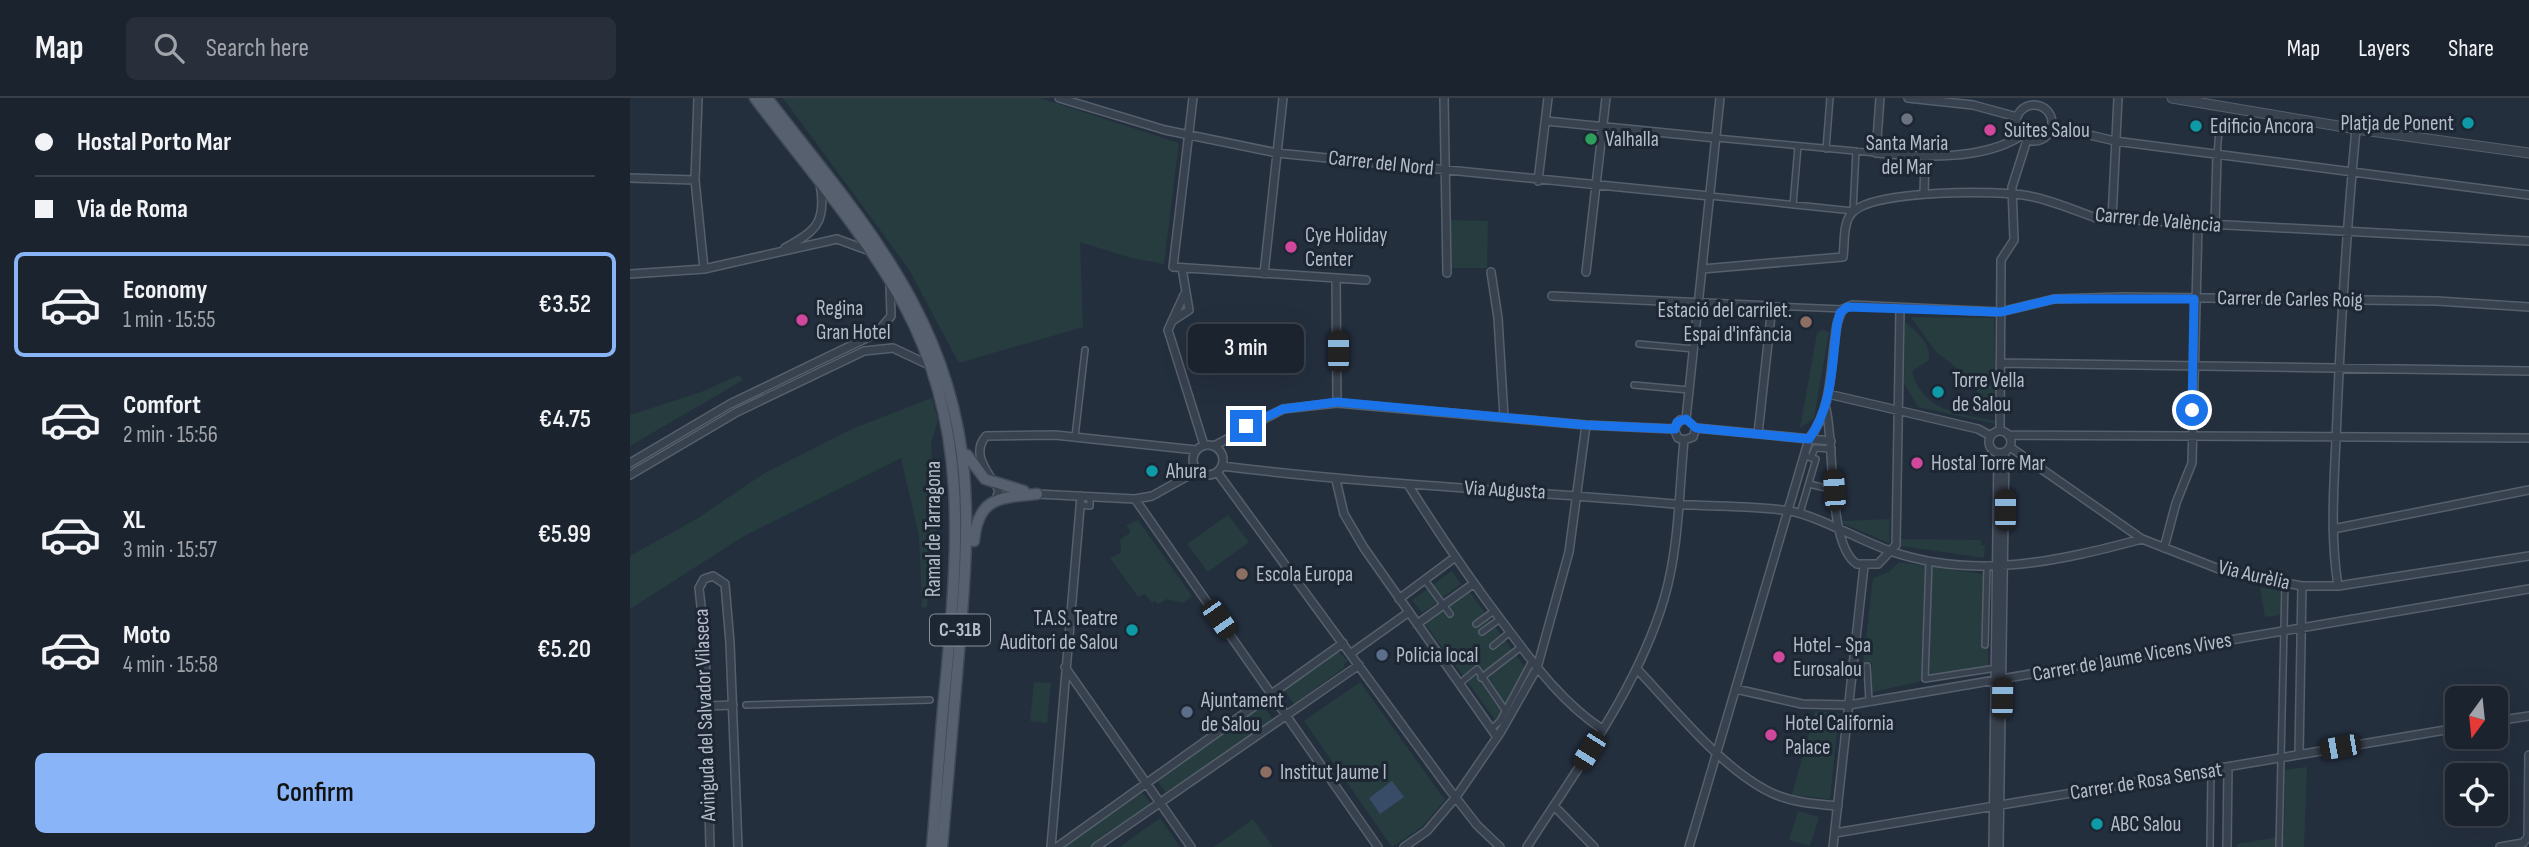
<!DOCTYPE html>
<meta charset="utf-8">
<style>
body{margin:0;font-family:"Sofia Sans Condensed",sans-serif;background:#282f3a;color:#f1f3f6;height:100vh;display:flex;flex-direction:column;font-size:26px;white-space:nowrap}
*{box-sizing:border-box;margin:0}
p{font-size:23px;color:#a0a4aa}
.icon{flex:none;width:38px;height:38px;fill:none;stroke:currentColor;stroke-width:2;stroke-linecap:round;stroke-linejoin:round}
.map{position:relative;flex:1;overflow:hidden}
.sheet{display:flex;flex-direction:column;background:#1b232e;width:630px}
.sheet>*{flex:none}
.guide{display:grid;align-content:center;height:154px;padding:0 35px;background:#1b232e}
.needle{width:46px;rotate:195deg}
.tools{position:absolute;left:1815px;top:588px;display:grid;gap:14px}
.tools a{display:grid;place-items:center;width:63px;height:63px;border-radius:10px;background:#1b232e;box-shadow:0 7px 28px #0002,0 0 0 2px #39404a;font-size:35px}
.end{position:absolute;width:32px;height:32px;margin:-16px;border:9px solid #1a73e8;background:#fff;box-shadow:0 0 0 4px #fff}
.from{border-radius:50%}
.bubble{position:absolute;height:49px;border-radius:10px;background:#1b232e;box-shadow:0 7px 28px #0002,0 0 0 2px #39404a;font-size:23px;font-weight:600;line-height:49px;text-align:center}
.car{position:absolute;width:21px;height:42px;margin:-21px -10px;border-radius:9px;box-shadow:0 0 5px 2px #0007;background:linear-gradient(#222 24%,#8ab4d8 0 40%,#222 0 76%,#8ab4d8 0 86%,#222 0)}
.guide b{display:flex;align-items:center;gap:24px;height:66px;font-size:26px}
.guide b+b{border-top:2px solid #39404a}
.guide i{width:18px;height:18px;background:#f1f3f6}
ul{padding:0;list-style:none}
li{display:flex;align-items:center;gap:21px;height:105px;margin:0 14px 10px;padding:0 21px;border:4px solid transparent;border-radius:10px}
li div{flex:1}
li b{display:block;font-size:26px}
li em{font-style:normal;font-weight:600}
li.current{border-color:#8ab4f8}
li>.icon{width:63px;height:63px;stroke-width:1.5}
.button{display:flex;gap:14px;margin-top:auto;padding:14px 35px}
.button a{flex:1;height:80px;border-radius:10px;background:#8ab4f8;color:#111;font-size:28px;font-weight:600;line-height:80px;text-align:center}
header{display:flex;align-items:center;gap:42px;box-sizing:border-box;height:98px;padding:0 35px;background:#1b232e;border-bottom:2px solid #39404a}
header strong{font-size:33px}
nav{display:flex;gap:38px;margin-inline-start:auto;font-size:24px}
.search{width:490px;height:63px;background:#282f3a;display:flex;align-items:center;gap:18px;box-sizing:border-box;padding:0 24px;border-radius:10px;color:#a0a4aa;font-size:26px}
main{display:flex;flex:1;min-height:0}
.map>svg:first-child{display:block}
.green{fill:#263c3f}
.water{fill:#394c67}
.lines{fill:none;stroke-linecap:round;stroke-linejoin:round}
.pedestrian-casing{stroke:#565f6c;stroke-width:8}
.minor-casing{stroke:#565f6c;stroke-width:10}
.tertiary-casing{stroke:#565f6c;stroke-width:11}
.primary-casing{stroke:#414a57;stroke-width:13}
.pedestrian{stroke:#38414e;stroke-width:5}
.minor{stroke:#38414e;stroke-width:7}
.tertiary{stroke:#38414e;stroke-width:9}
.primary{stroke:#56606e;stroke-width:10}
.route{stroke:#1a73e8;stroke-width:9}
.worship-dot{fill:#6b7280;stroke:#1d2633;stroke-width:2.5}
.culture-dot{fill:#0f9aa8;stroke:#1d2633;stroke-width:2.5}
.hotel-dot{fill:#d1479c;stroke:#1d2633;stroke-width:2.5}
.leisure-dot{fill:#2e9e5b;stroke:#1d2633;stroke-width:2.5}
.education-dot{fill:#8d6e63;stroke:#1d2633;stroke-width:2.5}
.service-dot{fill:#5c6f8a;stroke:#1d2633;stroke-width:2.5}
.labels{text-anchor:middle;dominant-baseline:central;stroke-width:6;stroke-linejoin:round;paint-order:stroke}
.shield{fill:#1d2633;stroke:#878f9c;stroke-width:2}
.shield-label{font-size:19px;font-weight:bold;fill:#b4bcc9}
.poi-label{font-size:21px;fill:#b4bcc9;stroke:#1d2633;text-anchor:start}
.street-label{font-size:21px;fill:#b4bcc9;stroke:#1d2633}
</style>
<header>
<strong>Map</strong>
<div class="search"><svg class="icon" aria-label="search" viewBox="0 0 24 24"><circle cx="10" cy="10" r="6"/><path d="M15 15l6 6"/></svg>Search here</div>
<nav><a>Map</a><a>Layers</a><a>Share</a></nav>
</header>
<main>
<section class="sheet">
<div class="guide">
<b><i class="from"></i>Hostal Porto Mar</b>
<b><i></i>Via de Roma</b>
</div>
<ul>
<li class="current"><svg class="icon" aria-label="car" viewBox="0 0 24 24"><path d="M5 17H2v-5l4-1 3-4h7l3 4 3 1v5h-3M9 17h6M6 11h13"/><circle cx="7" cy="17" r="2"/><circle cx="17" cy="17" r="2"/></svg><div><b>Economy</b><p>1 min · 15:55</p></div><em>€3.52</em></li>
<li><svg class="icon" aria-label="car" viewBox="0 0 24 24"><path d="M5 17H2v-5l4-1 3-4h7l3 4 3 1v5h-3M9 17h6M6 11h13"/><circle cx="7" cy="17" r="2"/><circle cx="17" cy="17" r="2"/></svg><div><b>Comfort</b><p>2 min · 15:56</p></div><em>€4.75</em></li>
<li><svg class="icon" aria-label="car" viewBox="0 0 24 24"><path d="M5 17H2v-5l4-1 3-4h7l3 4 3 1v5h-3M9 17h6M6 11h13"/><circle cx="7" cy="17" r="2"/><circle cx="17" cy="17" r="2"/></svg><div><b>XL</b><p>3 min · 15:57</p></div><em>€5.99</em></li>
<li><svg class="icon" aria-label="car" viewBox="0 0 24 24"><path d="M5 17H2v-5l4-1 3-4h7l3 4 3 1v5h-3M9 17h6M6 11h13"/><circle cx="7" cy="17" r="2"/><circle cx="17" cy="17" r="2"/></svg><div><b>Moto</b><p>4 min · 15:58</p></div><em>€5.20</em></li>
</ul>
<div class="button"><a>Confirm</a></div>
</section>
<div class="map">
<svg width="1899" height="749" viewBox="0 0 1899 749">
<rect width="100%" height="100%" fill="#242f3e"/>
<path class="green" d="M153,0H410L549,45L534,166L501,160L450,144L453,229L329,265L278,170Z
M821,122L858,123L857,170H821Z
M1281,219L1364,220L1366,316L1328,271L1306,254Z
M1275,224C1286,233 1304,248 1298,263L1282,273C1293,315 1330,315 1366,323V326L1288,309L1274,285Z
M1193,232L1199,234L1184,320L1170,330L1187,235Z
M109,277L113,282L0,348V317L71,294Z
M302,300L308,322L301,345L307,456L305,487H299L297,509L292,510L289,438L271,360L114,438L0,511V458L68,420L133,376L224,330Z
M598,417L619,444L578,474L557,446Z
M1260,421L1259,445L1212,425V423Z
M508,422L562,498L553,505L537,501L528,506L525,503L522,505L515,496L508,499L480,460L491,455L490,442L501,434L496,427Z
M1271,441L1351,442V447L1355,448L1354,460L1271,448Z
M1269,464L1354,476V549H1358V568L1239,595L1242,565L1233,566L1243,480L1259,474Z
M822,473L831,486L792,515L782,502Z
M1630,489L1652,493L1651,517L1635,519Z
M839,493L895,569L866,623L795,526Z
M707,553L718,563L714,566L715,569L664,606L654,591Z
M404,584L421,585L417,625L400,623Z
M730,584L815,702L792,729L762,749L674,623Z
M633,607L643,622L536,695L526,681Z
M1185,613L1209,615L1200,701L1162,697Z
M1677,669L1674,749H1607V746L1654,738L1655,672Z
M511,693L522,707L462,749H433Z
M1168,713L1189,719L1180,748L1159,742Z
M530,720L550,749H490Z
M623,721L643,749H584Z"/>
<path class="water" d="M762,683L774,699L750,716L739,700Z"/>
<g class="lines">
<defs>
<path id="pedestrian" d="M1086,40L1246,55
M1196,51L1200,0
M1587,57L1589,32
M1080,98L1223,113L1226,53
M1163,107L1168,48
M1142,208L1213,211
M1009,246L1064,251
M1004,287L1059,292
M445,339L455,252
M1181,360L1185,350L1202,351
M1179,386L1204,392
M450,407L460,408V399
M1170,415L1186,361L1175,358
M1299,463L1295,581L1360,571
M795,482L820,516
M846,526L864,513
M852,534L870,521
M1355,547L1357,468
M863,548L880,534
M1237,568L1239,603
M851,580L891,549
M829,586L847,571L875,612
M116,607L300,602
M861,631L870,623L902,563
M1580,749L1581,672
M1649,749L1655,485"/>
<path id="minor" d="M68,0L65,82L74,171
M429,0L535,32L647,55L1080,98
M563,0L543,169L736,182
M814,0L817,175
M1250,0L1246,55C1292,59 1351,63 1391,38
M1278,0L1343,7L1387,19
M1386 25a18 18 0 1 1 36 0a18 18 0 1 1-36 0Z
M916,23L1086,40
M1422,28L1485,43L1899,97
M0,80L65,82
M908,83L918,0
M1294,96L1295,58
M1482,121L1488,0
M1585,127L1587,57
M155,150C186,133 197,124 190,86
M1072,171L1213,159C1215,146 1212,122 1224,113C1248,92 1367,92 1399,98C1421,102 1444,112 1466,120L1899,143
M861,174L868,220L874,319
M956,174L976,0
M0,176L74,171L207,141L237,152
M634,176L653,0
M706,180L707,305
M554,197L538,232L574,347
M922,198L1142,208L1128,336
M542,223L559,212L552,170
M1370,265L1899,273
M1198,296L1348,331L1361,338
M1196,311C1205,347 1197,447 1227,466H1248L1266,447L1270,211
M1056,321L1090,0
M1066,330L1201,343
M1359 344a11 11 0 1 1 22 0a11 11 0 1 1-22 0Z
M1370,333L1371,162L1384,142L1382,89L1397,42
M1378,337L1899,340
M1054,342L1048,340L1044,331L1050,322L1056,321
M1054,342L1063,339L1066,330
M563 362a15 15 0 1 1 30 0a15 15 0 1 1-30 0Z
M584,348L653,311L707,305L956,327L1044,331
M1380,349L1512,441L1589,471L1624,479L1672,488H1708L1899,458
M0,365L100,306L247,235L261,218L260,187
M592,368C742,387 893,392 1044,406C1082,409 1122,407 1160,413C1188,418 1233,444 1263,454C1347,482 1429,463 1512,441
M587,374L819,691L847,727L870,749
M0,377L107,314L234,253L263,250L299,267
M706,382L714,416L734,450L867,639
M779,388C811,439 844,487 880,534C907,570 934,606 972,631
M407,396L505,401L522,398L567,373
M505,401L748,749
M366,402L369,392C359,376 340,356 356,338L425,337L566,352
M1703,431L1899,392
M1534,450L1546,405L1562,365L1568,127
M1708,488C1699,431 1705,375 1707,318C1711,222 1717,127 1726,31
M769,501L824,460
M787,526L843,486
M720,556L779,514
M435,569L561,749
M1007,571C1044,610 1087,665 1134,691C1156,704 1183,706 1208,708
M1106,591L1172,606L1219,607L1899,491
M77,608L103,607
M1866,623L1899,618
M1669,656L1672,488
M924,708L964,749
M1205,735L1827,630
M80,749L75,544L69,490L74,481L83,478L95,486L100,545L108,749
M421,749L451,398
M427,749L713,545
M466,749L729,567
M774,749L797,733L826,699L870,635L907,570L939,454L956,327
M897,749C947,670 1007,592 1034,501C1049,451 1049,394 1054,342
M1059,749L1179,341C1200,313 1200,281 1204,248C1206,235 1206,222 1213,211L1222,207L1370,214L1424,201L1493,199L1807,203L1899,209
M1203,749L1234,468
M1363,749L1368,355
M1369,749L1375,354
M1597,749L1598,669
M1870,749L1893,745L1898,739L1899,657"/>
<path id="tertiary" d="M1542,0L1726,31L1899,55"/>
<path id="primary" d="M125,0C175,67 234,133 274,207C339,327 328,448 316,580C310,636 307,693 302,749
M137,0C187,65 243,130 282,203C347,324 340,422 329,553C323,619 318,684 312,749
M337,357L355,381L394,393
M344,443C348,399 369,400 407,396"/>
</defs>
<use href="#pedestrian" class="pedestrian-casing"/>
<use href="#minor" class="minor-casing"/>
<use href="#tertiary" class="tertiary-casing"/>
<use href="#primary" class="primary-casing"/>
<use href="#pedestrian" class="pedestrian"/>
<use href="#minor" class="minor"/>
<use href="#tertiary" class="tertiary"/>
<use href="#primary" class="primary"/>
</g>
<g class="lines">
<path class="route" d="M616,328L653,311L707,304L956,327L1045,331L1047,324L1056,321L1066,330L1179,341C1203,308 1202,265 1207,226L1210,215L1217,209L1370,214L1424,201H1564L1562,312"/>
</g>
<circle class="worship-dot" cx="1277" cy="21" r="7"/>
<g class="culture-dot">
<circle cx="1838" cy="25" r="7"/>
<circle cx="1566" cy="28" r="7"/>
<circle cx="1308" cy="294" r="7"/>
<circle cx="522" cy="373" r="7"/>
<circle cx="502" cy="532" r="7"/>
<circle cx="1467" cy="726" r="7"/>
</g>
<g class="hotel-dot">
<circle cx="1360" cy="32" r="7"/>
<circle cx="661" cy="149" r="7"/>
<circle cx="172" cy="222" r="7"/>
<circle cx="1287" cy="365" r="7"/>
<circle cx="1149" cy="559" r="7"/>
<circle cx="1141" cy="637" r="7"/>
</g>
<circle class="leisure-dot" cx="961" cy="41" r="7"/>
<g class="education-dot">
<circle cx="1176" cy="224" r="7"/>
<circle cx="612" cy="476" r="7"/>
<circle cx="636" cy="674" r="7"/>
</g>
<g class="service-dot">
<circle cx="752" cy="557" r="7"/>
<circle cx="557" cy="614" r="7"/>
</g>
<g class="labels">
<rect class="shield" x="300" y="516.5" width="60" height="31" rx="5"/>
<g class="shield-label">
<text x="330" y="532">C-31B</text>
</g>
<g class="poi-label">
<text x="1824" y="25" text-anchor="end">Platja de Ponent</text>
<text x="1580" y="28">Edificio Ancora</text>
<text x="1374" y="32">Suites Salou</text>
<text x="975" y="41">Valhalla</text>
<text x="1277" y="45" text-anchor="middle">Santa Maria<tspan x="1277" dy="24">del Mar</tspan></text>
<text x="675" y="137">Cye Holiday<tspan x="675" dy="24">Center</tspan></text>
<text x="186" y="210">Regina<tspan x="186" dy="24">Gran Hotel</tspan></text>
<text x="1162" y="212" text-anchor="end">Estació del carrilet.<tspan x="1162" dy="24">Espai d'infància</tspan></text>
<text x="1322" y="282">Torre Vella<tspan x="1322" dy="24">de Salou</tspan></text>
<text x="1301" y="365">Hostal Torre Mar</text>
<text x="536" y="373">Ahura</text>
<text x="626" y="476">Escola Europa</text>
<text x="488" y="520" text-anchor="end">T.A.S. Teatre<tspan x="488" dy="24">Auditori de Salou</tspan></text>
<text x="1163" y="547">Hotel - Spa<tspan x="1163" dy="24">Eurosalou</tspan></text>
<text x="766" y="557">Policia local</text>
<text x="571" y="602">Ajuntament<tspan x="571" dy="24">de Salou</tspan></text>
<text x="1155" y="625">Hotel California<tspan x="1155" dy="24">Palace</tspan></text>
<text x="650" y="674">Institut Jaume I</text>
<text x="1481" y="726">ABC Salou</text>
</g>
<g class="street-label">
<text transform="translate(751 65) rotate(6)">Carrer del Nord</text>
<text transform="translate(1528 122) rotate(5)">Carrer de València</text>
<text transform="translate(1660 201) rotate(1)">Carrer de Carles Roig</text>
<text transform="translate(875 392) rotate(3)">Via Augusta</text>
<text transform="translate(303 431) rotate(-90)">Ramal de Tarragona</text>
<text transform="translate(1624 477) rotate(13)">Via Aurèlia</text>
<text transform="translate(1502 559) rotate(-10)">Carrer de Jaume Vicens Vives</text>
<text transform="translate(75 617) rotate(-92)">Avinguda del Salvador Vilaseca</text>
<text transform="translate(1516 683) rotate(-9)">Carrer de Rosa Sensat</text>
</g>
</g>
</svg>
<div class="tools">
<a><svg class="needle" viewBox="-14 -14 28 28"><path d="M0-13l5 13h-10z" fill="#e53935"/><path d="M0 13l5-13h-10z" fill="#a0a4aa"/></svg></a>
<a><svg class="icon" aria-label="locate" viewBox="0 0 24 24"><circle cx="12" cy="12" r="6"/><path d="M12 2v4M12 18v4M2 12h4M18 12h4"/></svg></a>
</div>
<i class="end from" style="left:1562px;top:312px"></i>
<i class="end" style="left:616px;top:328px"></i>
<div class="bubble" style="left:558px;top:226px;width:116px">3 min</div>
<i class="car" style="left:708px;top:253px;rotate:0deg"></i>
<i class="car" style="left:1204px;top:392px;rotate:356deg"></i>
<i class="car" style="left:1375px;top:412px;rotate:0deg"></i>
<i class="car" style="left:589px;top:521px;rotate:145deg"></i>
<i class="car" style="left:1372px;top:600px;rotate:1deg"></i>
<i class="car" style="left:1710px;top:649px;rotate:260deg"></i>
<i class="car" style="left:959px;top:653px;rotate:212deg"></i>
</div>
</main>
